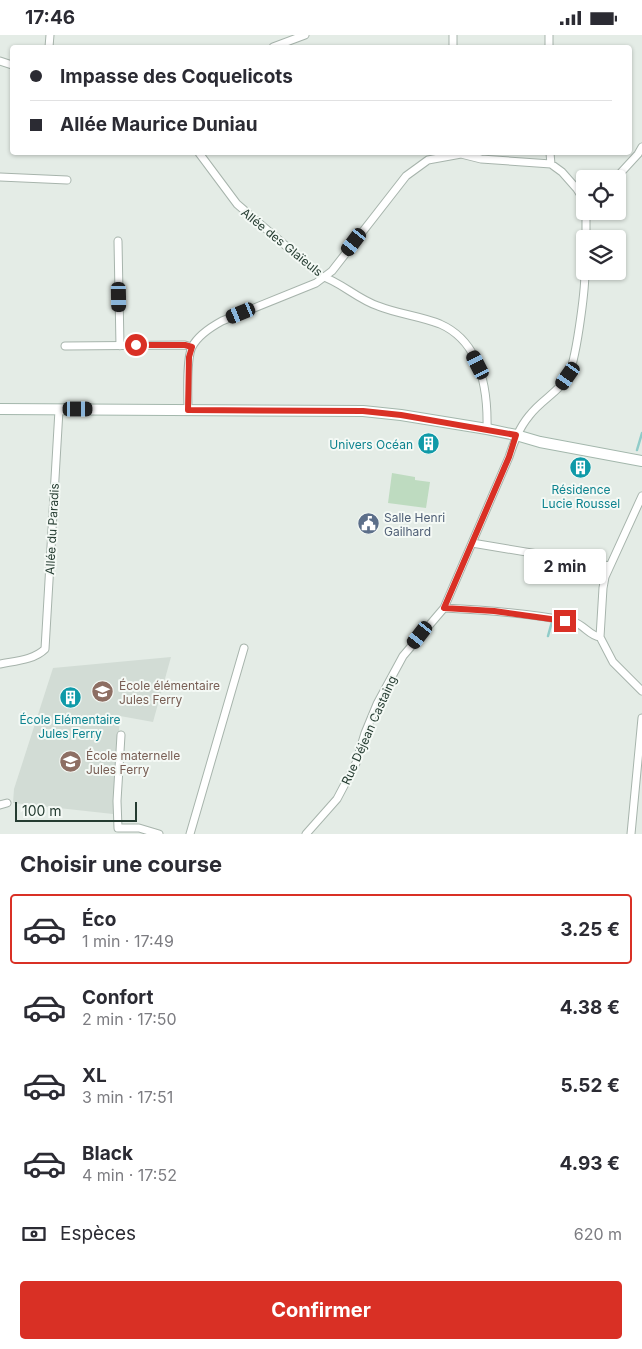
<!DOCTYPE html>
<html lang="fr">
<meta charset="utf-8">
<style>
body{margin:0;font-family:Inter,sans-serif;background:#f2f2f3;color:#2b2b33;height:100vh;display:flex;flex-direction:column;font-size:19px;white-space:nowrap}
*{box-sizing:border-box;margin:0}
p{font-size:16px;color:#7c7c81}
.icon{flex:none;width:28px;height:28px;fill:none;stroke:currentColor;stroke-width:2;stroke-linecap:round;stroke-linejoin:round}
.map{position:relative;height:799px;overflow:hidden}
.details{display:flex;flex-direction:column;background:#fff;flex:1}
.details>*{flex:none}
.banner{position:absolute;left:10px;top:10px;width:622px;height:110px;border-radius:5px;box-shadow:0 1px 4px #0004;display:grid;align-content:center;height:110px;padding:0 20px;background:#fff}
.controls{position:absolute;left:576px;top:135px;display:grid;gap:10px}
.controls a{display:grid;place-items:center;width:50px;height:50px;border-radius:5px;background:#fff;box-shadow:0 1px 4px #0004;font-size:25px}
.scale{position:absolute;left:15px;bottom:12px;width:122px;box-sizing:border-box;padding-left:5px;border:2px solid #253c31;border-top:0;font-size:14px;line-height:18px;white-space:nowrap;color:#253c31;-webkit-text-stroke:4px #f4f9f5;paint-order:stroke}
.end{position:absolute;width:22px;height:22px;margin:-11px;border:6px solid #d93025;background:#fff;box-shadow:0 0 0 2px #fff}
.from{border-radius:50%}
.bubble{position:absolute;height:35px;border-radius:5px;background:#fff;box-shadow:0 1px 4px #0004;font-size:16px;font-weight:700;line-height:35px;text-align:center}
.car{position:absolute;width:15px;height:30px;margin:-15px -8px;border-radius:6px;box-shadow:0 0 4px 1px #0007;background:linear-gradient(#222 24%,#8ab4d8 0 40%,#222 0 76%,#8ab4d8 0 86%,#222 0)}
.banner b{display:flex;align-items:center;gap:18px;height:48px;font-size:19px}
.banner b+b{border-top:1px solid #e1e1e2}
.banner i{width:12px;height:12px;background:#2b2b33}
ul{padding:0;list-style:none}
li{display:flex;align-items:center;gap:15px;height:70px;margin:0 10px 8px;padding:0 10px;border:2px solid transparent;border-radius:5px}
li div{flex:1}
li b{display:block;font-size:19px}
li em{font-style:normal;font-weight:700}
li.active{border-color:#d93025}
li>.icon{width:45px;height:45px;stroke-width:1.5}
h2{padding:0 20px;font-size:22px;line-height:60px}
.pay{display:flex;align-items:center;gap:12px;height:55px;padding:0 20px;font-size:19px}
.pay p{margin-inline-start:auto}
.cta{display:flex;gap:10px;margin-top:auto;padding:10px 20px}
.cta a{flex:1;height:58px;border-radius:5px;background:#d93025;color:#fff;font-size:20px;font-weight:700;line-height:58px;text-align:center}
.status{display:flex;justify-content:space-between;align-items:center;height:35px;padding:0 25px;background:#fff;direction:ltr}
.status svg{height:14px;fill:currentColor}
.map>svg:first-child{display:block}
.built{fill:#d2dcd5}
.green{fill:#bedbc0}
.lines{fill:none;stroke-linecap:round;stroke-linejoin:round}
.stream{stroke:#90ccc9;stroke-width:2.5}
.minor-casing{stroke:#a7b4ac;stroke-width:9}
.secondary-casing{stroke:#a3b7ac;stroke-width:12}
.minor{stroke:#fff;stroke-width:7}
.secondary{stroke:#fff;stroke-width:10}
.route{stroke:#d93025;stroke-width:6}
.labels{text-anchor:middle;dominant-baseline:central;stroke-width:4;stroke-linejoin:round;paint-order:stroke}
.street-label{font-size:12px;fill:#253c31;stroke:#f4f9f5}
.culture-label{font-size:12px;fill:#0d838f;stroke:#f4f9f5}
.service-label{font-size:12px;fill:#4e5e75;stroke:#f4f9f5;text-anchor:start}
.education-label{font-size:12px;fill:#785e54;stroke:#f4f9f5;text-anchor:start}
</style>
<div class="status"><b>17:46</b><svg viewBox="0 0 49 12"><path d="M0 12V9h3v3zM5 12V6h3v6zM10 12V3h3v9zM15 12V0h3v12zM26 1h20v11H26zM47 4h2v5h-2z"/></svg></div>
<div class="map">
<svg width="642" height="799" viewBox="0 0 642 799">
<rect width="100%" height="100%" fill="#e4ece6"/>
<path class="built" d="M171,622L153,687L120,681L113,779L13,768L14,754L53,633Z"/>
<path class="green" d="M392,438L415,442V445L430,447L426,473L388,468Z"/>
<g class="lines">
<path class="stream" d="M637,415L642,398
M548,601L553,583"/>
<defs>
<path id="minor" d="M49,12L50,0
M273,12L305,0
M453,12V0
M549,12V0
M0,26L12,30
M199,118L237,169L321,241C341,247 357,264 378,271C398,279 420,281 440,289C481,307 488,355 487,394
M550,118L551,129
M0,142L67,145
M615,144L638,119L642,112
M586,176V204
M118,206L120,311
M65,311L185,310L192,312
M188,375C188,361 186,324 192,312C198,300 211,292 222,286L316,248L332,236L406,141L428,125L461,119L481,124L551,129L562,137L577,154L584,165L585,173
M642,461L605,542L603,553L600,602L613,627L642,656
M472,508L610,531
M444,573C487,575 531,578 574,587C584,590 590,601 600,602
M0,629C15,626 34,625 45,614L59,375
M121,700L117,766L118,793H139L159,799
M0,770L7,768
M190,799L244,613
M306,799L337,764L356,728L365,698L377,669L403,621L444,573L509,422C514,407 519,393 529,381C540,366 557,358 567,343C576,329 585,256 585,236
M631,799L642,683"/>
<path id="secondary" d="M0,374L363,376L401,380L487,394L516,400L540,407L642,426"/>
</defs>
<use href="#minor" class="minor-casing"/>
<use href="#secondary" class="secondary-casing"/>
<use href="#minor" class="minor"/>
<use href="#secondary" class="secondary"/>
</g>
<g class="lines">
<path class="route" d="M136,310H185L192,312L189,322L188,375L363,376L401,380L516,400L509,422L444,573L494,576L565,586"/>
</g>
<defs>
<symbol id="building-disc" viewBox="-11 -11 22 22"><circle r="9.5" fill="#0f9aa8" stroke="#f4f9f5"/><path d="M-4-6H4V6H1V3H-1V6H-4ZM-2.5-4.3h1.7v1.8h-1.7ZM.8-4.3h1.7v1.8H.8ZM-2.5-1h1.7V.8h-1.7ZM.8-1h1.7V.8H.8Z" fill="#fff"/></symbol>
<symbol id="civic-disc" viewBox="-11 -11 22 22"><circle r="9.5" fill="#5c6f8a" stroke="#f4f9f5"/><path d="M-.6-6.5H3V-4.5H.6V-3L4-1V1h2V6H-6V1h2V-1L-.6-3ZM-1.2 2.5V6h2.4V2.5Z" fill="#fff"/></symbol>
<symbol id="school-disc" viewBox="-11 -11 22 22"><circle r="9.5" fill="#8d6e63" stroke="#f4f9f5"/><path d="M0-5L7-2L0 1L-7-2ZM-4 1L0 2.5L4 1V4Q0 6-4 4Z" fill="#fff"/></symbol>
</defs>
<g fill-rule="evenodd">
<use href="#building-disc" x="416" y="396" width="25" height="25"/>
<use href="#building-disc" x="568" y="420" width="25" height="25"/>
<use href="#civic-disc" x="356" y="476" width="25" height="25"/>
<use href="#school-disc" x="90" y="644" width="25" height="25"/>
<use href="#building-disc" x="58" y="650" width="25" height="25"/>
<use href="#school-disc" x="58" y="714" width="25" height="25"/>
</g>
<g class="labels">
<g class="street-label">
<text transform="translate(282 207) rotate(39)">Allée des Glaïeuls</text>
<text transform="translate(52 494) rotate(-87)">Allée du Paradis</text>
<text transform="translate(369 695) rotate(-66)">Rue Déjean Castaing</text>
</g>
<g class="culture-label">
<text x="413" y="409" text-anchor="end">Univers Océan</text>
<text x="581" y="454">Résidence<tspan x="581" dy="14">Lucie Roussel</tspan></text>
<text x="70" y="684">École Elémentaire<tspan x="70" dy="14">Jules Ferry</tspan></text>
</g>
<g class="service-label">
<text x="384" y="482">Salle Henri<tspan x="384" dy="14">Gailhard</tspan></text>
</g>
<g class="education-label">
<text x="119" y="650">École élémentaire<tspan x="119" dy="14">Jules Ferry</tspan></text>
<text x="86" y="720">École maternelle<tspan x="86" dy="14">Jules Ferry</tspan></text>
</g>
</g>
</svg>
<div class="controls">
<a><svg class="icon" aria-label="locate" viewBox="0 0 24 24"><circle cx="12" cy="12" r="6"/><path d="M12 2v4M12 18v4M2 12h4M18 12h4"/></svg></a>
<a><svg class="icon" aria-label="layers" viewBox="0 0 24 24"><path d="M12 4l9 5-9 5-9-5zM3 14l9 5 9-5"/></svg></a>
</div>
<div class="scale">100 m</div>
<i class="end from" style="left:136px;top:310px"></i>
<i class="end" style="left:565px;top:586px"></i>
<div class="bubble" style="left:524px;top:514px;width:82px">2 min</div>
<i class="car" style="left:354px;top:207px;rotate:217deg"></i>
<i class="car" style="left:119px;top:262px;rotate:179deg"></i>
<i class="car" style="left:241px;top:278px;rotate:248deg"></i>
<i class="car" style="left:478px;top:330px;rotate:333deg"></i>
<i class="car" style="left:568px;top:341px;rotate:215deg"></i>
<i class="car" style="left:78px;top:374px;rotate:90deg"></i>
<i class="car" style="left:420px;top:600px;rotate:218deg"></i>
<div class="banner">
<b><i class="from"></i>Impasse des Coquelicots</b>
<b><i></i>Allée Maurice Duniau</b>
</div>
</div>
<section class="details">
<h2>Choisir une course</h2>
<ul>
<li class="active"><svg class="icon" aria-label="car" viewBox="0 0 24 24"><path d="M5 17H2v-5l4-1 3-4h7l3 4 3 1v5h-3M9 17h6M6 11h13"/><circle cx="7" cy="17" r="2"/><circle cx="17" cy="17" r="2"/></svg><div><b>Éco</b><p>1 min · 17:49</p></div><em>3.25 €</em></li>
<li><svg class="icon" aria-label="car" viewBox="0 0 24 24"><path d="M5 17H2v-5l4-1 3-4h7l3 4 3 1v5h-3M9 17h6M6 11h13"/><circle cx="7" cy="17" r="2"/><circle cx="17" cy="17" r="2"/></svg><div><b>Confort</b><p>2 min · 17:50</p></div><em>4.38 €</em></li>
<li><svg class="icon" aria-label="car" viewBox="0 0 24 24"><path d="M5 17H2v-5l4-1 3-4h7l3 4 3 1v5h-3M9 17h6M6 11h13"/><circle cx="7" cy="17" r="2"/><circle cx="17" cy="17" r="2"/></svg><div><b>XL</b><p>3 min · 17:51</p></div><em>5.52 €</em></li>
<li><svg class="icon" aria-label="car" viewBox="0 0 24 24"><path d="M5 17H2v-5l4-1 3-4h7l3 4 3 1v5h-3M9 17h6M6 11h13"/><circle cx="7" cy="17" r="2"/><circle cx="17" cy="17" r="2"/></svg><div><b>Black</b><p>4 min · 17:52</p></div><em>4.93 €</em></li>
</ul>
<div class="pay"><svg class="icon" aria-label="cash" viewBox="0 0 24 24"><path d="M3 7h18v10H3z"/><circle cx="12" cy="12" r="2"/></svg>Espèces<p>620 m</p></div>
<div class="cta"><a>Confirmer</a></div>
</section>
